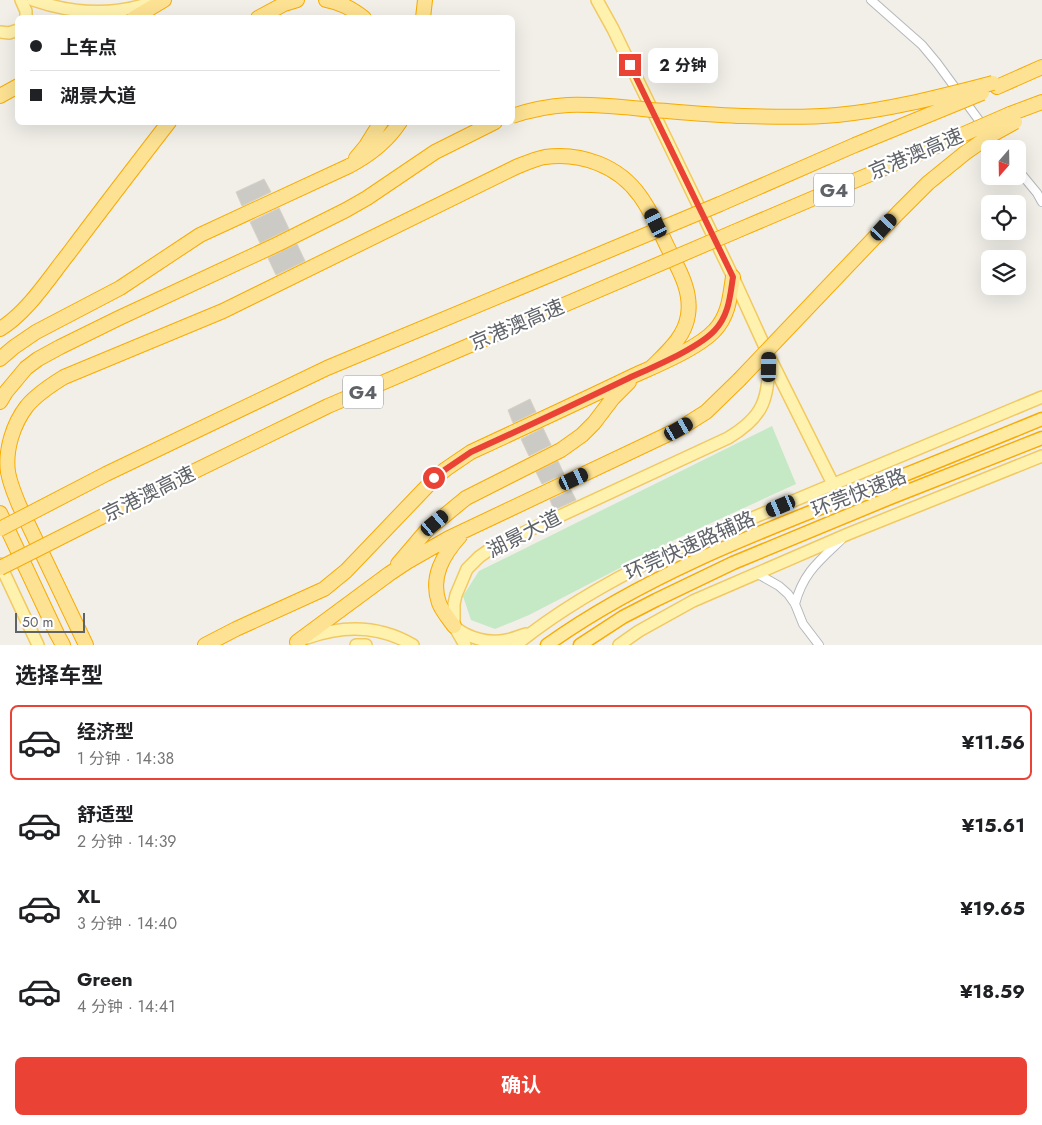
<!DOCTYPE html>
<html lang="zh">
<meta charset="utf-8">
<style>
body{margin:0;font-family:Jost,"Noto Sans SC",sans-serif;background:#f6f6f6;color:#202124;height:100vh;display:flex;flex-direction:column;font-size:19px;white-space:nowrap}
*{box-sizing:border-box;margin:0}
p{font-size:16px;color:#757577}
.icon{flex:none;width:28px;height:28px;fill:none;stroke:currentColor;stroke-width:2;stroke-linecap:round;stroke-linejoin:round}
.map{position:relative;height:645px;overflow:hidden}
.drawer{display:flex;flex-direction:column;background:#fff;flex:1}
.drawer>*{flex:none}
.guide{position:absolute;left:15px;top:15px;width:500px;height:110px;border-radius:8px;box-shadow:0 5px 20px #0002;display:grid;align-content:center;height:110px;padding:0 15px;background:#fff}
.needle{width:32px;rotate:200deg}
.fabs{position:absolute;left:981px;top:140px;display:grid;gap:10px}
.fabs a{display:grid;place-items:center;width:45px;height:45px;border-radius:8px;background:#fff;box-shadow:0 5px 20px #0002;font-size:25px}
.scale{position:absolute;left:15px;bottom:12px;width:70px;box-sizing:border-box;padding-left:5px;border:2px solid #5f6368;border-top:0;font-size:14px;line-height:18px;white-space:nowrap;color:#5f6368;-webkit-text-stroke:4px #fff;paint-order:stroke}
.end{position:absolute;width:22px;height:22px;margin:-11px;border:6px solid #ea4335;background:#fff;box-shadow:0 0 0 2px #fff}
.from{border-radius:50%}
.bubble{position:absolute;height:35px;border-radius:8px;background:#fff;box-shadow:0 5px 20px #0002;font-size:16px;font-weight:700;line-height:35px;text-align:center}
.car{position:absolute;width:15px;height:30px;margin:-15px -8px;border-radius:6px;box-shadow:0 0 4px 1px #0007;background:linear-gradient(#222 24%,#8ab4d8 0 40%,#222 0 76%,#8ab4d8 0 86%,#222 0)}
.guide b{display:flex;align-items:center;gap:18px;height:48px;font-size:19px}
.guide b+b{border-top:1px solid #e0e0e0}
.guide i{width:12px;height:12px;background:#202124}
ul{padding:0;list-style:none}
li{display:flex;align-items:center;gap:15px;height:75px;margin:0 10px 8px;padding:0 5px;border:2px solid transparent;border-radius:8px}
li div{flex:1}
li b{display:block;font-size:19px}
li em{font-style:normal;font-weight:700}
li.selected{border-color:#ea4335}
li>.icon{width:45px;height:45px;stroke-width:1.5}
h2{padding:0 15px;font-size:22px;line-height:60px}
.button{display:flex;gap:10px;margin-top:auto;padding:10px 15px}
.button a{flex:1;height:58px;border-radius:8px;background:#ea4335;color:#fff;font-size:20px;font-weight:700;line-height:58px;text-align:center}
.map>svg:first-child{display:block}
.green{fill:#c5e8c5}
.building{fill:#cccac5;stroke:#d6d1c6}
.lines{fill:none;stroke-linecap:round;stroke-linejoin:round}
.minor-casing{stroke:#b5b8bc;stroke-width:10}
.primary-casing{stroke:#f2c960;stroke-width:14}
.trunk-casing{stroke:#f9ab00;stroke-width:15}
.motorway-casing{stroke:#f9ab00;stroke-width:16}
.minor{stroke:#fff;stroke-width:8}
.primary{stroke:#fff2af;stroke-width:11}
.trunk{stroke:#feeaa1;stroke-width:12}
.motorway{stroke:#fde293;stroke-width:14}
.motorway-bridge-casing{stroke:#f9ab00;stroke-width:16;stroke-linecap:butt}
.motorway-bridge{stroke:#fde293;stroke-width:14}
.route{stroke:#ea4335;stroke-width:6}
.labels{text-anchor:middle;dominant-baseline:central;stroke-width:4.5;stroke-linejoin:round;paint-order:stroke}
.shield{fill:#fff;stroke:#8f9295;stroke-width:1}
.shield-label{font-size:19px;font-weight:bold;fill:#5f6368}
.street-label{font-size:20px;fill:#5f6368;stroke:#fff}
</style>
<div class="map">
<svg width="1042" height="645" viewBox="0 0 1042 645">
<rect width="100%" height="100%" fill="#f1efe8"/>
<path class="green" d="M772,426L796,484L674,540L529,615L495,629L471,620L463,596L479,571Z"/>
<path class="building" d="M264,179L271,192L242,206L236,192Z
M279,208L289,229L260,243L250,222Z
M297,244L305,261L276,275L268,258Z
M530,399L536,412L513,423L508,410Z
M543,428L551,445L529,456L521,439Z
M558,461L564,474L542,484L536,472Z
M571,490L576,500L554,510L550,500Z"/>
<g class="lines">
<defs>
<path id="minor" d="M871,0L922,45L937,63L1000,149
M1018,170L1037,193L1042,202
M758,574L779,586L788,594L795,604L803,624L819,645
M795,604C803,573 819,561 841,540"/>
<path id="primary" d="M21,0L26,11V18
M33,0C73,14 113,16 153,2
M597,0L613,29L733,277L769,356L833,484
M0,32L9,33L18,30
M0,564L38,645
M456,628C469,638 489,644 506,640C513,639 519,636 526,634
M307,638C343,625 379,625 413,645
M356,645H366
M465,645L454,626V604L456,595L467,569L479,557L493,547L728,438C765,416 768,399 769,358
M516,645C560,609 608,582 659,557L1042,397
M619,645L639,631L693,601L848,534L1042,456"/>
<path id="trunk" d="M547,645C645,575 762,531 874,487C930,465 986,442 1042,419
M580,645L623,617L656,600L733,563L890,498L1042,438"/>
<path id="motorway" d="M326,0C341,3 351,8 364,18
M134,18L164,0
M258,18L284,4L297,0
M423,18L425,0
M997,87L1042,67
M0,96L18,86
M1010,114L1042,102
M356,158L366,146L381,122
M720,204L855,145
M734,232L934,147
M0,329C27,313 49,278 69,253C102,209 135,166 169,122
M0,359L14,347L36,332L120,288L200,235L349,166C370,155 387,142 400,122
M0,402L6,392L26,368L38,359L60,347L119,318L278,244L346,210L367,198L435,152L495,122
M0,513L57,634L63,645
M398,564L427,530L466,498L561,450L582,435L594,423L613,398L629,382
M454,626C449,619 442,611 439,603C430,577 443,555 460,536
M297,642L389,574L407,562L449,538L679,429L706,412L739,380
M86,645L19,505C15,495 10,484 8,472C5,450 13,424 27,406C37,394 51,385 64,377L223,311L516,167C526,163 535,159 545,157C581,152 619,166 640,196C651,211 659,229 667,246C678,268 692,290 688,315C685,337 667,352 652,367
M205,645L236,629L324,589L346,571L435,478L446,469L471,452C525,427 579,402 633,376C655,366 699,348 715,330C729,315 730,296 733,277"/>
</defs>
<use href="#minor" class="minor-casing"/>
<use href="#primary" class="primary-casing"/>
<use href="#trunk" class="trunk-casing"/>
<use href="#motorway" class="motorway-casing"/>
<use href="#minor" class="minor"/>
<use href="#primary" class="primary"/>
<use href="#trunk" class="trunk"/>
<use href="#motorway" class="motorway"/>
<defs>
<path id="motorway-bridge" d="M512,116C530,110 550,106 568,105C596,104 624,107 652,110C682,112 712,115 743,116C774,117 806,118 837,115C890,110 942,96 993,83
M855,145L982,93
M934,147L1010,114
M739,380L898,213L928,183L965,153L988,137L1015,122
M0,529L106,474L327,368L720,204
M0,568L113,511L328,406L734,232"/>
</defs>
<use href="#motorway-bridge" class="motorway-bridge-casing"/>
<use href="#motorway-bridge" class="motorway-bridge"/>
</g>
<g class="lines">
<path class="route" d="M434,478L446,469L471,452C524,428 577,403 629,378C653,367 699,348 715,330C729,315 730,296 733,277L630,65"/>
</g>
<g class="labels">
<g class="shield">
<rect x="814" y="173.5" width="40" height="33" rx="4"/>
<rect x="343" y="375.5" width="40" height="33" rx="4"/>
</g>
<g class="shield-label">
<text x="834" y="190">G4</text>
<text x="363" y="392">G4</text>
</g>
<g class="street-label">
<text transform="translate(916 154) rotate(-23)">京港澳高速</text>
<text transform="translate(517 325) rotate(-23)">京港澳高速</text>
<text transform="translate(859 493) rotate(-21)">环莞快速路</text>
<text transform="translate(149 494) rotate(-26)">京港澳高速</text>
<text transform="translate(524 534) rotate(-27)">湖景大道</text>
<text transform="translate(690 546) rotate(-24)">环莞快速路辅路</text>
</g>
</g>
</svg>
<div class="fabs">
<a><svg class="needle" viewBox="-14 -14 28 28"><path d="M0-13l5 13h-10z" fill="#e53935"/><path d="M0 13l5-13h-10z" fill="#757577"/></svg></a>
<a><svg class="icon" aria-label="locate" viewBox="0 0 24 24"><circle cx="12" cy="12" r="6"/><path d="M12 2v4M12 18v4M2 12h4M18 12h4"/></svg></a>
<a><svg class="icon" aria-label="layers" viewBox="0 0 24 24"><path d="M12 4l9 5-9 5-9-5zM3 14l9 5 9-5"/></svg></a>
</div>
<div class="scale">50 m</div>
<i class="end from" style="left:434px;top:478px"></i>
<i class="end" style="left:630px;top:65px"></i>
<div class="bubble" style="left:648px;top:48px;width:70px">2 分钟</div>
<i class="car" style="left:656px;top:223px;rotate:334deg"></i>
<i class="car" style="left:884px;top:227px;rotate:43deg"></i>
<i class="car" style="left:769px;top:367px;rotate:1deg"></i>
<i class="car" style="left:679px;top:429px;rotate:60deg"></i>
<i class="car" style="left:574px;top:479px;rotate:65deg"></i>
<i class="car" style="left:781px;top:506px;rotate:247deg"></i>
<i class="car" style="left:435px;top:523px;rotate:50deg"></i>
<div class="guide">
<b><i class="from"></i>上车点</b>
<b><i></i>湖景大道</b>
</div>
</div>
<section class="drawer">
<h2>选择车型</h2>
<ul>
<li class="selected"><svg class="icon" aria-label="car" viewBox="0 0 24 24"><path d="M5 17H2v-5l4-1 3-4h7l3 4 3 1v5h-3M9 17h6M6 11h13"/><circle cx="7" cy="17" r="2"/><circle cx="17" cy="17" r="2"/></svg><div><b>经济型</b><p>1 分钟 · 14:38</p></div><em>¥11.56</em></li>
<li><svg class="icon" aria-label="car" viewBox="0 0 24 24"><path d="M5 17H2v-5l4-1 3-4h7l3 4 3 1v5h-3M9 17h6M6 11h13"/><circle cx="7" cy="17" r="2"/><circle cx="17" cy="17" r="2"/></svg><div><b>舒适型</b><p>2 分钟 · 14:39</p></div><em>¥15.61</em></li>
<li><svg class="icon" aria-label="car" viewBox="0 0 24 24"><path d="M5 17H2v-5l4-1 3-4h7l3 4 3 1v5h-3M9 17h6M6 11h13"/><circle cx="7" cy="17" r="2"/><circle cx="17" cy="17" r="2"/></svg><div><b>XL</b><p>3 分钟 · 14:40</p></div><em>¥19.65</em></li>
<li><svg class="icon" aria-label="car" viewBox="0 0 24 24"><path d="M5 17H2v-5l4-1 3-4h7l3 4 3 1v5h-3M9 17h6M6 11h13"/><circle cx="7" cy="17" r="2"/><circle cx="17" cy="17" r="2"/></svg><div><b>Green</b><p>4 分钟 · 14:41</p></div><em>¥18.59</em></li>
</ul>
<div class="button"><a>确认</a></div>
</section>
